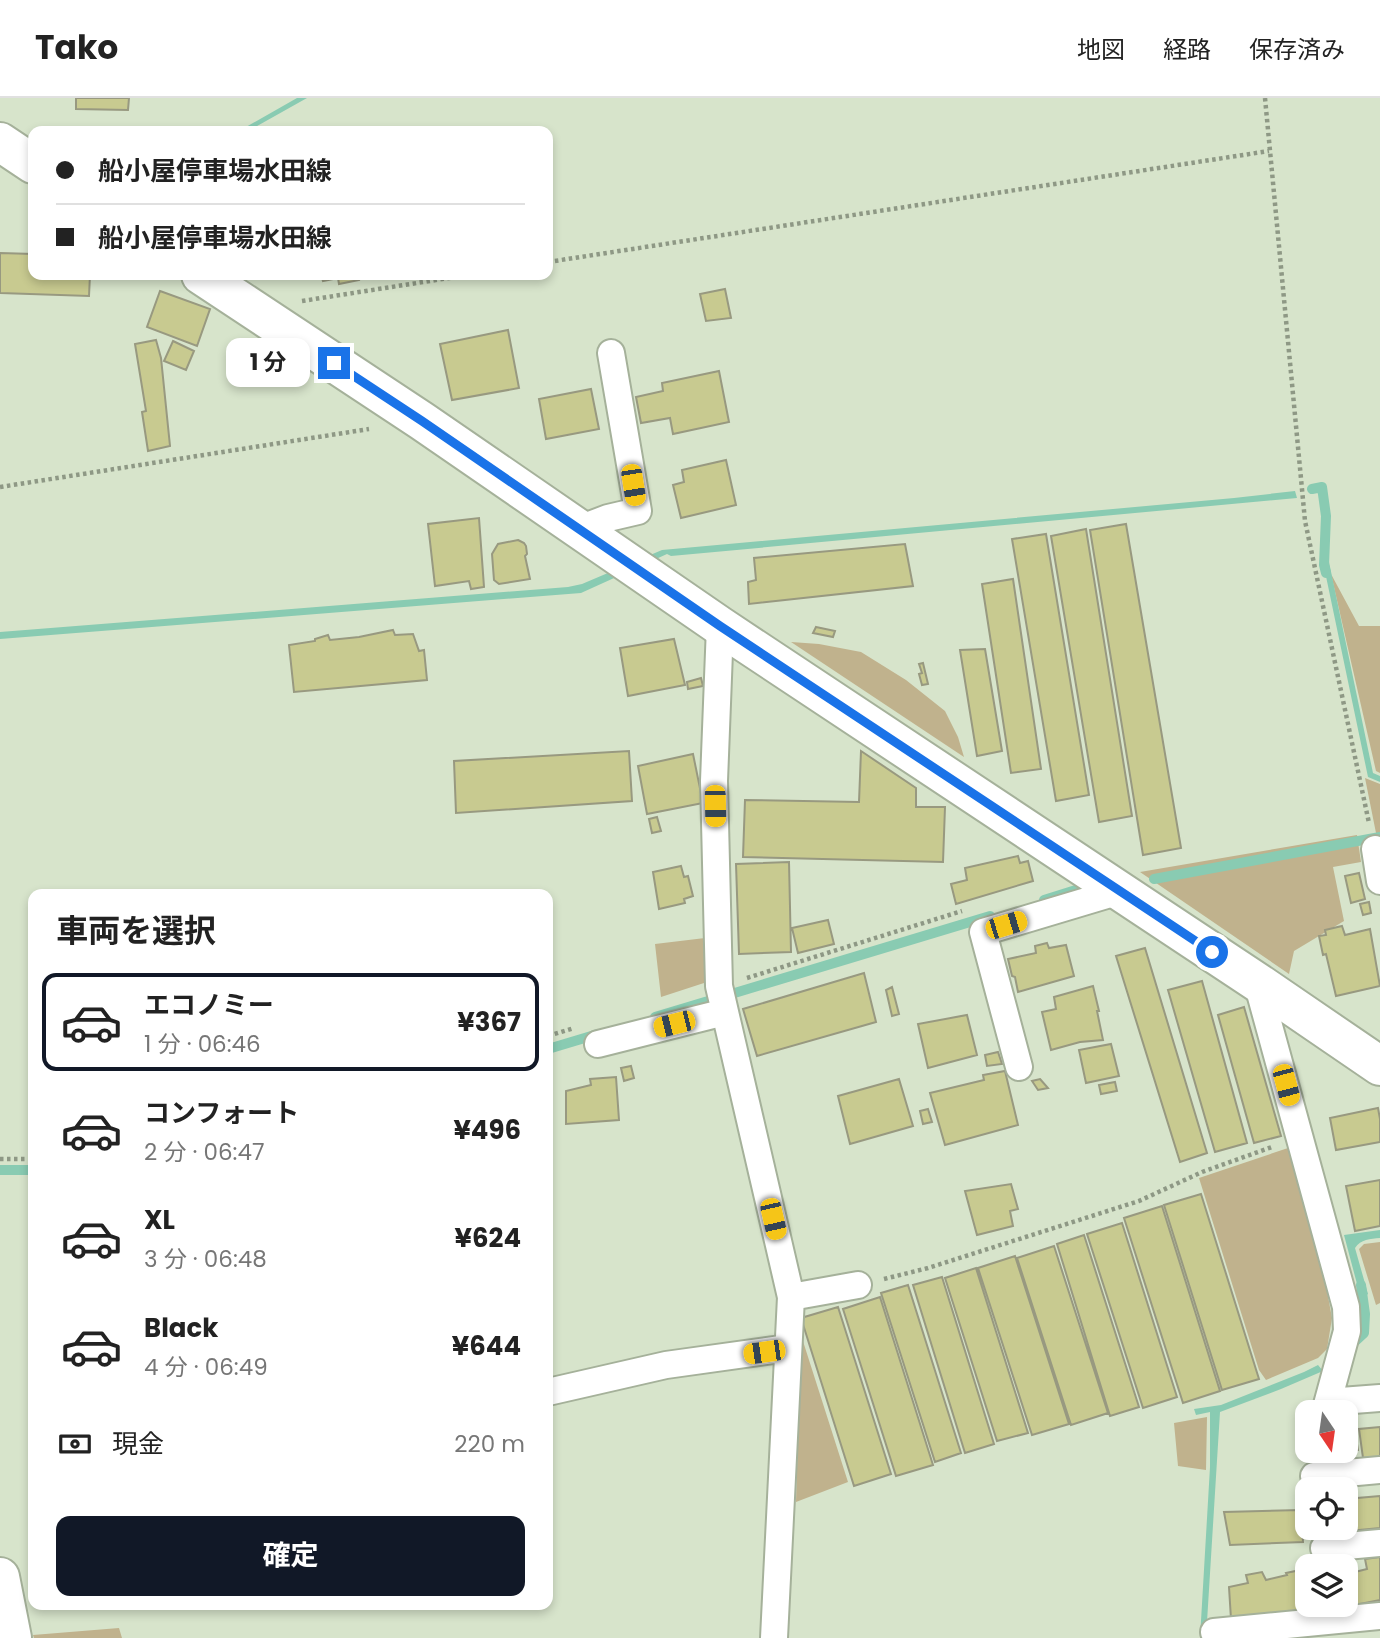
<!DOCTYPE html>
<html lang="ja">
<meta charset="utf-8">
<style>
body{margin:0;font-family:Poppins,"Noto Sans JP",sans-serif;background:#f6f6f6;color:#222;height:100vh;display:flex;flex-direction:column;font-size:26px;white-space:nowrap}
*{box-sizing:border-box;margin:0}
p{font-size:23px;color:#767676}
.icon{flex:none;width:38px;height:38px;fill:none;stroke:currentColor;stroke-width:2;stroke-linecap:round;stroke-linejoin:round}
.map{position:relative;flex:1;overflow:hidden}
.sheet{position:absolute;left:28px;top:791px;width:525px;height:721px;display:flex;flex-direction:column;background:#fff;border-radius:14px;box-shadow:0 4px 10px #0003}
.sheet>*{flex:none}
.guide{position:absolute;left:28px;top:28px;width:525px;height:154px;border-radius:14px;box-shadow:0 4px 10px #0003;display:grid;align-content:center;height:154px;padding:0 28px;background:#fff}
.needle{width:46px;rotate:167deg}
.fabs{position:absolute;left:1295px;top:1302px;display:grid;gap:14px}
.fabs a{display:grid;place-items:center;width:63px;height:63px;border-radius:14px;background:#fff;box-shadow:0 4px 10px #0003;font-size:35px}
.end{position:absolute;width:32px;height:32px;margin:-16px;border:9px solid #1a73e8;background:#fff;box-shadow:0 0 0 4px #fff}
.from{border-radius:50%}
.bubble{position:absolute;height:49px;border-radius:14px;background:#fff;box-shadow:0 4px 10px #0003;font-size:23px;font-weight:700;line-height:49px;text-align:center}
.car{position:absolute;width:21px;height:42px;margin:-21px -10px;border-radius:9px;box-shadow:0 0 5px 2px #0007;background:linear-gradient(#f5c518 24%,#345 0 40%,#f5c518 0 76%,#345 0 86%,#f5c518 0)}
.guide b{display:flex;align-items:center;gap:24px;height:66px;font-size:26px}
.guide b+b{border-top:2px solid #e0e0e0}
.guide i{width:18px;height:18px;background:#222}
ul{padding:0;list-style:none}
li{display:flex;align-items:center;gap:21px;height:98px;margin:0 14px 10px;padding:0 14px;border:4px solid transparent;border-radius:14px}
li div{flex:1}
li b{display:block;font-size:26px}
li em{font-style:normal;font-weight:700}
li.selected{border-color:#111827}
li>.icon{width:63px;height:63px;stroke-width:1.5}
h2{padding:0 28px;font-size:32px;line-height:84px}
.pay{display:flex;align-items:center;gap:18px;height:77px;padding:0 28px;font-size:26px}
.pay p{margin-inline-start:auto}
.button{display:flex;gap:14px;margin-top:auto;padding:14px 28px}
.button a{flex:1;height:80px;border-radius:14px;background:#111827;color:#fff;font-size:28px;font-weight:700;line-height:80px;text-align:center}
header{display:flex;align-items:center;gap:42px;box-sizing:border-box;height:98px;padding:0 35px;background:#fff;border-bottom:2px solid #e0e0e0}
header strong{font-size:33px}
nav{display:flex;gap:38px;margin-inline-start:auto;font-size:24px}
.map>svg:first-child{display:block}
.green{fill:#c0b28d}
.water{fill:#89cbb2}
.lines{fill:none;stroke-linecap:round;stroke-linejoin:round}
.stream{stroke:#89cbb2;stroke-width:10}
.building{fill:#c8ca90;stroke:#989980;stroke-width:2}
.street-casing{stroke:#a5b19a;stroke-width:30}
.secondary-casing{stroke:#a5b19a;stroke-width:42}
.path{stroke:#8e9885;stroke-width:4.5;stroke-dasharray:3.5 3.5;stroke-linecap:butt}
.street{stroke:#fff;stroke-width:26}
.secondary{stroke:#fff;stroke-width:38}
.route{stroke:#1a73e8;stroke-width:9}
</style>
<header>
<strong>Tako</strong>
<nav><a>地図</a><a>経路</a><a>保存済み</a></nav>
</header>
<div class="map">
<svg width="1380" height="1540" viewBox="0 0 1380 1540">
<rect width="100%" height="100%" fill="#d7e4cb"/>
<path class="green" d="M1331,476L1359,528H1380V675L1376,673Z
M791,544L819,546L861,554L906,582L945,613L958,639L964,659Z
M1365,680L1380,686V735H1376Z
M1357,737L1361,764L1333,769L1344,823L1294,853L1289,876L1140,774Z
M705,840L704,885L661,899L655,846Z
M1288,1050L1324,1177L1332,1220L1327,1251L1318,1260L1266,1282L1259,1272L1199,1080Z
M1380,1144V1205L1376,1207L1359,1151L1364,1146Z
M801,1237L848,1384L796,1404Z
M1207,1319L1206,1372L1178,1368L1174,1325Z
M119,1530L122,1540H34L33,1537Z"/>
<path class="water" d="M297,0H307L248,33H239Z
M1295,393L1297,400L671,458L667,456L581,495L0,541V534L568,489L582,486L662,452L1234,400Z
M1323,464H1329L1373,675L1380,678V684L1368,679Z
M1380,1132V1140C1370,1141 1361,1141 1355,1150L1368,1196L1361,1201L1344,1137Z
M1318,1267L1323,1273L1281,1291L1220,1314L1206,1540H1200L1210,1369V1314L1196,1317L1194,1311L1221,1307L1304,1274Z"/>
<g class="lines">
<path class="stream" d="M1312,391L1322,389L1326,418L1324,467L1326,475
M1154,781L1380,739
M1044,802L1079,791
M655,919L990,818
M548,951L598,936
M0,1072H33
M1351,1247L1364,1235L1365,1216L1361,1187"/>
</g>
<path class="building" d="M76,0H129L128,12L76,11Z
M0,155L33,156V177H90L89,198L0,195Z
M321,177H361L358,178L359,182L339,186L338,180L323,183Z
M725,191L731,220L706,223L700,196Z
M160,193L210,211L197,248L147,229Z
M508,232L519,290L452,302L440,246Z
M156,242L161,260L170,348L148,353L142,314L146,313L135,246Z
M173,243L194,253L186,272L164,263Z
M719,273L729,324L673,336L670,320L641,325L636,299L663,293L662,285Z
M591,291L599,331L546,341L539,301Z
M726,362L736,407L681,420L673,387L684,384L682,372Z
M479,420L484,489L471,491L469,483L435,488L428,426Z
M1126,426L1181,750L1143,757L1090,432Z
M1086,431L1132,718L1099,724L1051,438Z
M1046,436L1089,697L1056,703L1012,441Z
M518,442L524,445L526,448L527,456L525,458L530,481L499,486L494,482L492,456L498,446Z
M905,446L913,488L749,506L748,484L756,482L754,460Z
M1013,481L1041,671L1011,675L982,486Z
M816,529L835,533L833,539L813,535Z
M393,532L395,537L413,536L419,553L424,552L427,582L294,594L289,547L315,543V541L328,537L330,542L359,539Z
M674,541L685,587L628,598L620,550Z
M985,551L1002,653L977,658L960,552Z
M923,565L928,586L922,587L919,576L922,575L919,566Z
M701,580L703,588L688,591L687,584Z
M629,653L632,703L456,715L454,663Z
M861,653L916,690V709H945L943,764L743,759L745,702L859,704Z
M693,656L703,705L647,716L638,668Z
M657,719L661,733L652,735L649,721Z
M1018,758L1020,765L1028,763L1033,783L956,806L951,786L967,782L965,770Z
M789,764L791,854L739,856L736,766Z
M681,768L684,779L688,778L693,798L684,801L685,805L659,811L653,774Z
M1359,775L1365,801L1351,805L1345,778Z
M1369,804L1371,815L1363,817L1360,806Z
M828,822L834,846L798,855L792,830Z
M1342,828L1345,837L1370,831L1380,888L1336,898L1326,856L1323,857L1319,838L1326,837L1325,832Z
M1047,845L1049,850L1066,847L1074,878L1018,894L1015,879L1012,878L1008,861L1036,855L1035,848Z
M1145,850L1207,1055L1180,1064L1116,858Z
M864,875L876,924L757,958L743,911Z
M1202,883L1247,1045L1215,1054L1168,892Z
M1093,888L1099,913H1097L1103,942L1080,944L1051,952L1042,914L1056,911L1054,899Z
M892,889L899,916L892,918L886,892Z
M1244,909L1281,1038L1254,1045L1218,917Z
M967,917L977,957L928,970L918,926Z
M1111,946L1119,978L1086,985L1079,952Z
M998,954L1002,966L987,968L985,957Z
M631,968L634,980L624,983L621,970Z
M1005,973L1018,1027L945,1047L930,995L984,982L983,977Z
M616,979L619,1022L566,1026V993L591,987L590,981Z
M899,981L913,1028L850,1046L838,998Z
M1040,981L1048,990L1038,992L1032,983Z
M1115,984L1117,993L1101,996L1099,987Z
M1378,1010L1380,1021V1044L1336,1052L1330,1020Z
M928,1011L932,1024L923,1026L920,1013Z
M1380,1082V1128L1355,1133L1346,1088Z
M1011,1086L1018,1111L1010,1113L1013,1128L977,1137L965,1093Z
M1201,1096L1259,1281L1222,1292L1164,1107Z
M1162,1108L1220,1293L1183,1305L1124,1120Z
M1122,1125L1177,1299L1143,1310L1087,1136Z
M1084,1137L1139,1309L1110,1318L1057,1146Z
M1054,1148L1108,1315L1071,1327L1017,1160Z
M1015,1158L1069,1326L1032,1337L978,1170Z
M976,1170L1028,1335L997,1343L945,1180Z
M942,1179L994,1346L965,1355L913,1187Z
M908,1187L961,1355L935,1364L881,1195Z
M880,1199L933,1367L896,1378L843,1211Z
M838,1209L891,1376L854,1388L801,1220Z
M1380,1329V1359L1363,1360L1359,1331Z
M1356,1340L1358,1352L1347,1355L1346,1342Z
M1380,1398V1430L1339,1434V1430H1346V1401Z
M1301,1412L1303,1444L1230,1447L1224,1414Z
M1380,1459V1502L1355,1507L1351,1475L1367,1471L1365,1461Z
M1305,1471L1307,1487V1507H1311V1512L1231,1521L1229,1489L1248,1485L1246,1477L1262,1474L1266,1482L1287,1477L1286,1475Z"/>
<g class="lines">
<defs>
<path id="street" d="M579,431L608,420L638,413L611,255
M720,528L714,683L719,888L791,1199L774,1540
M1375,751L1380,783
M1257,884L1346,1209L1347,1233L1325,1314
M598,946L725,914
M1019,969L983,834L1120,793
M791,1199L858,1187
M548,1294L666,1267L788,1250
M1328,1304L1380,1300
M1314,1378L1380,1372
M1324,1450L1380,1445
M1214,1534L1380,1518"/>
<path id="secondary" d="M0,44L33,66
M201,177L422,323L720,528L1257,884L1380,968
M0,1479L12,1540"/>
</defs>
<use href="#street" class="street-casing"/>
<use href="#secondary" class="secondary-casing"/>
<path class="path" d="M1265,0L1305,423L1369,725
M548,164L1269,53
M302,203L468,177
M0,389L369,331
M747,880L962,813
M548,938L574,930
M0,1061H33
M884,1181L928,1170L1139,1103L1202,1074L1272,1049"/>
<use href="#street" class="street"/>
<use href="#secondary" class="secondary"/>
</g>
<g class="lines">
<path class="route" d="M334,265L422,323L720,528L1212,854"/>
</g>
</svg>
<div class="fabs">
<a><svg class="needle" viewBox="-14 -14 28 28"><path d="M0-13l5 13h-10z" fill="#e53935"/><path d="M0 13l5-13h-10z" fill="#767676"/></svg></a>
<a><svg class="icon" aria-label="locate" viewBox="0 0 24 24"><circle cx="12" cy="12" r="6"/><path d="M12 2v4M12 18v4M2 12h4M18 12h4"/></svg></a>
<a><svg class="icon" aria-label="layers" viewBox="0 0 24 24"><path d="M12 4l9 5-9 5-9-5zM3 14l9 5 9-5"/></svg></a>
</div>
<i class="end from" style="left:1212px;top:854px"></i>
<i class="end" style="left:334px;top:265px"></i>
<div class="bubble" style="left:226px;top:240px;width:84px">1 分</div>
<i class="car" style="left:633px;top:387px;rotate:171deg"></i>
<i class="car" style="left:715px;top:708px;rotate:179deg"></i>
<i class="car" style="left:1006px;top:827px;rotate:73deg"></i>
<i class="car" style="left:674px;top:926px;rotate:256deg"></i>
<i class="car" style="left:1286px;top:987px;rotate:165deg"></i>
<i class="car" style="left:773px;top:1121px;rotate:167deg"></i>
<i class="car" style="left:764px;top:1254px;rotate:262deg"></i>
<div class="guide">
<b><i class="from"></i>船小屋停車場水田線</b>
<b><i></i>船小屋停車場水田線</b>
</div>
<section class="sheet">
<h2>車両を選択</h2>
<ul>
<li class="selected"><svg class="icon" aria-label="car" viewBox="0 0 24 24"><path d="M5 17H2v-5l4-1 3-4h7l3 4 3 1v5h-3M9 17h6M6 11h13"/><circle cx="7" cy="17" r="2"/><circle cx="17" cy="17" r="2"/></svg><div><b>エコノミー</b><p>1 分 · 06:46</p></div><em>¥367</em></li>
<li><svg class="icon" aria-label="car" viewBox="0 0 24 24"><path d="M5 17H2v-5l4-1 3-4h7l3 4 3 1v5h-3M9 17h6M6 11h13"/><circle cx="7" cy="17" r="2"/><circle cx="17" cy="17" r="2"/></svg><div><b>コンフォート</b><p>2 分 · 06:47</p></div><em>¥496</em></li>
<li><svg class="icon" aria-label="car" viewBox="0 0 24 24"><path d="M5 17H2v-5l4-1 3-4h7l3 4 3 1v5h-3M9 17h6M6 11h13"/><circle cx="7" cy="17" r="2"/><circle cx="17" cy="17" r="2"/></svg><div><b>XL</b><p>3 分 · 06:48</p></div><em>¥624</em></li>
<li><svg class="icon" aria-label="car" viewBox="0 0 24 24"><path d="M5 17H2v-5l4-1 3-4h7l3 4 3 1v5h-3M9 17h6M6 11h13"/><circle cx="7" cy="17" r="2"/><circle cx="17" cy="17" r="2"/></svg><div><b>Black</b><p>4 分 · 06:49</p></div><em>¥644</em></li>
</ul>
<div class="pay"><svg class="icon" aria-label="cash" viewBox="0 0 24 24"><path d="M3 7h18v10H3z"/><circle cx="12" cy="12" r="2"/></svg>現金<p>220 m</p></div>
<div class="button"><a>確定</a></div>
</section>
</div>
